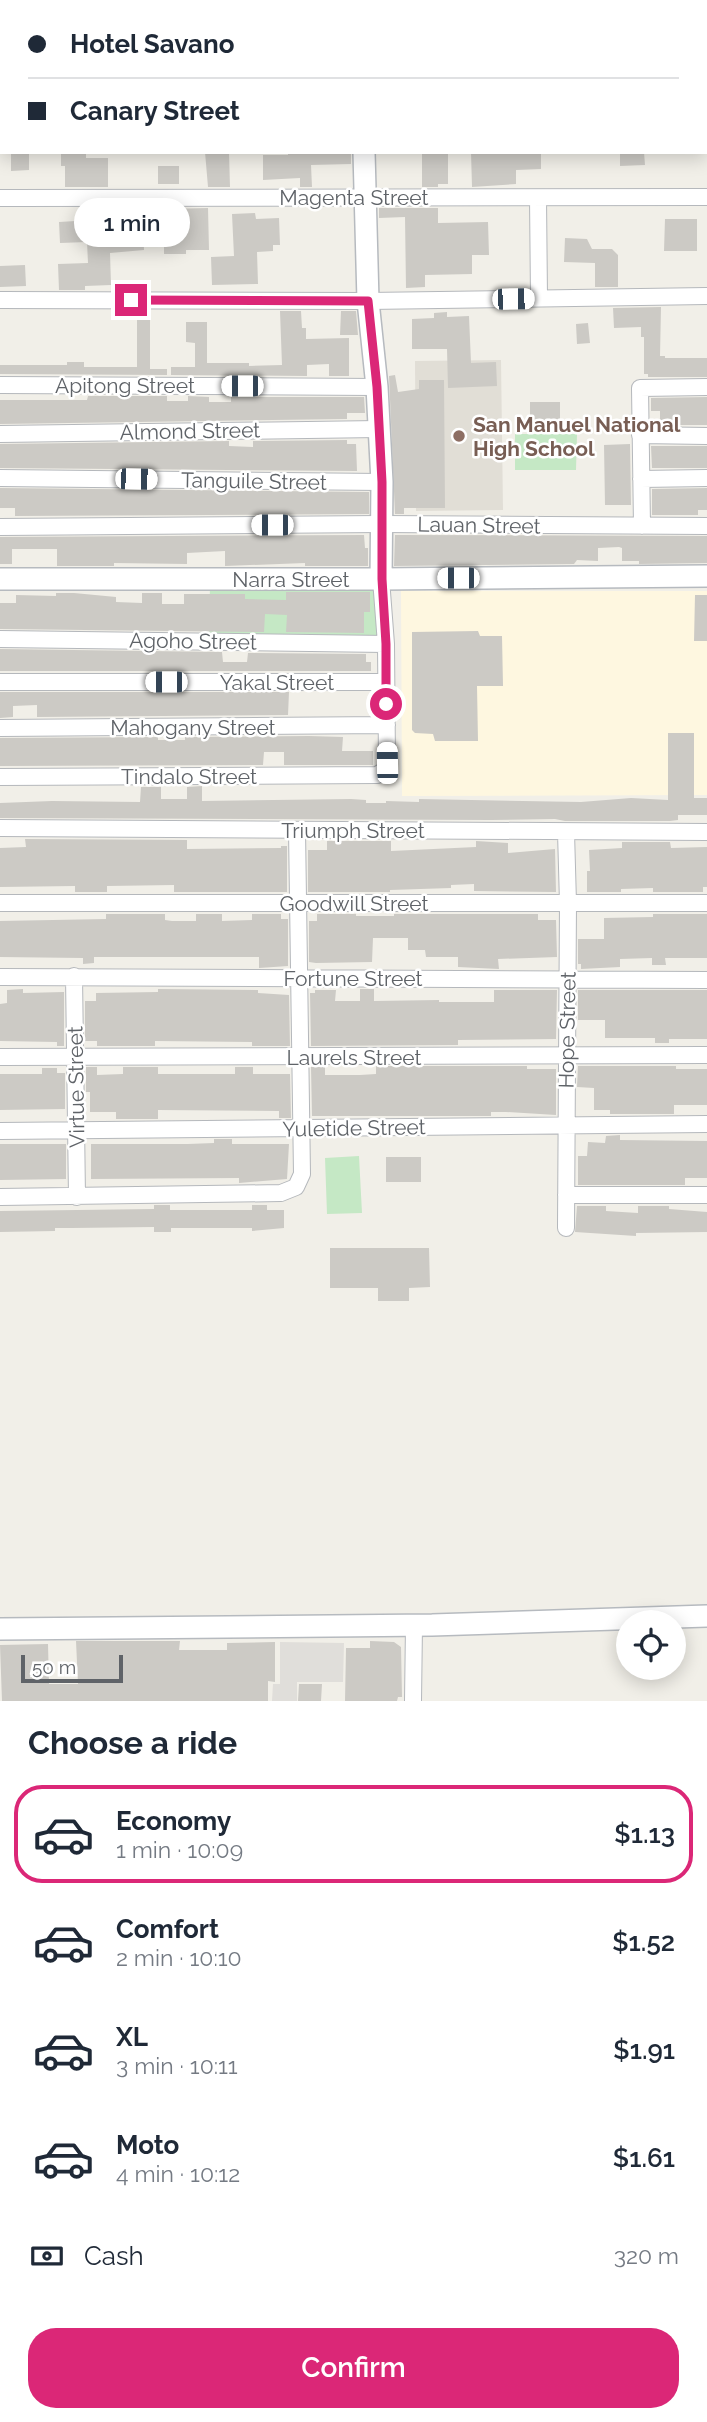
<!DOCTYPE html>
<meta charset="utf-8">
<style>
body{margin:0;font-family:Raleway,sans-serif;background:#f2f2f3;color:#1f2937;height:100vh;display:flex;flex-direction:column;font-size:26px;white-space:nowrap}
*{box-sizing:border-box;margin:0}
p{font-size:23px;color:#747a83}
.icon{flex:none;width:38px;height:38px;fill:none;stroke:currentColor;stroke-width:2;stroke-linecap:round;stroke-linejoin:round}
.map{position:relative;height:1701px;overflow:hidden}
.panel{display:flex;flex-direction:column;background:#fff;flex:1}
.panel>*{flex:none}
.banner{position:absolute;left:0px;top:0px;width:707px;height:154px;box-shadow:0 4px 18px #0003;display:grid;align-content:center;height:154px;padding:0 28px;background:#fff}
.buttons{position:absolute;left:616px;top:1610px;display:grid;gap:14px}
.buttons a{display:grid;place-items:center;width:70px;height:70px;border-radius:50%;background:#fff;box-shadow:0 4px 18px #0003;font-size:35px}
.scale{position:absolute;left:21px;bottom:18px;width:102px;box-sizing:border-box;padding-left:7px;border:4px solid #5f6368;border-top:0;font-size:19px;line-height:24px;white-space:nowrap;color:#5f6368;-webkit-text-stroke:5px #fff;paint-order:stroke}
.end{position:absolute;width:32px;height:32px;margin:-16px;border:9px solid #db2777;background:#fff;box-shadow:0 0 0 4px #fff}
.from{border-radius:50%}
.bubble{position:absolute;height:49px;border-radius:24px;background:#fff;box-shadow:0 4px 18px #0003;font-size:23px;font-weight:600;line-height:49px;text-align:center}
.car{position:absolute;width:21px;height:42px;margin:-21px -10px;border-radius:9px;box-shadow:0 0 5px 2px #0007;background:linear-gradient(#fff 24%,#345 0 40%,#fff 0 76%,#345 0 86%,#fff 0)}
.banner b{display:flex;align-items:center;gap:24px;height:66px;font-size:26px}
.banner b+b{border-top:2px solid #e0e1e3}
.banner i{width:18px;height:18px;background:#1f2937}
ul{padding:0;list-style:none}
li{display:flex;align-items:center;gap:21px;height:98px;margin:0 14px 10px;padding:0 14px;border:4px solid transparent;border-radius:28px}
li div{flex:1}
li b{display:block;font-size:26px}
li em{font-style:normal;font-weight:600}
li.on{border-color:#db2777}
li>.icon{width:63px;height:63px;stroke-width:1.5}
h2{padding:0 28px;font-size:32px;line-height:84px}
.pay{display:flex;align-items:center;gap:18px;height:77px;padding:0 28px;font-size:26px}
.pay p{margin-inline-start:auto}
.action{display:flex;gap:14px;margin-top:auto;padding:14px 28px}
.action a{flex:1;height:80px;border-radius:28px;background:#db2777;color:#fff;font-size:28px;font-weight:600;line-height:80px;text-align:center}
.map>svg:first-child{display:block}
.commercial{fill:#fef7e0}
.industrial{fill:#e0deda}
.education{fill:#e1ded6}
.green{fill:#c5e8c5}
.building{fill:#cccac5}
.lines{fill:none;stroke-linecap:round;stroke-linejoin:round}
.street-casing{stroke:#b5b8bc;stroke-width:18}
.secondary-casing{stroke:#b6babf;stroke-width:24}
.street{stroke:#fff;stroke-width:16}
.secondary{stroke:#fff;stroke-width:21}
.route{stroke:#db2777;stroke-width:9}
.education-dot{fill:#8d6e63;stroke:#fff;stroke-width:2.5}
.labels{text-anchor:middle;dominant-baseline:central;stroke-width:5;stroke-linejoin:round;paint-order:stroke}
.street-label{font-size:21px;fill:#5f6368;stroke:#fff}
.education-label{font-size:21px;font-weight:bold;fill:#785e54;stroke:#fff;text-anchor:start}
</style>
<div class="map">
<svg width="707" height="1701" viewBox="0 0 707 1701">
<rect width="100%" height="100%" fill="#f1efe8"/>
<path class="commercial" d="M401,591H707V795L402,796Z"/>
<path class="industrial" d="M280,1642L344,1643L343,1682H297V1701H272L273,1684H280Z"/>
<path class="education" d="M501,360L503,510L416,511L415,361Z"/>
<path class="green" d="M515,434H577L576,470H515Z
M379,580L381,643H209L210,583Z
M359,1156L362,1213L327,1214L325,1158Z"/>
<path class="building" d="M11,152H29V170L11,171Z
M61,152H86V158H108V187H65V166H61Z
M205,152H229L230,187H208Z
M288,152H351V164L311,165L312,187H300V178L263,180V155H288Z
M422,152H448V184H438V187H422Z
M471,152H541V169L516,170V184L472,187Z
M620,152H644L645,165L620,166Z
M158,166H179V184H158Z
M208,208L209,250H186V254H164V209Z
M379,208H438V223L488,222L489,255H472V274L425,275V287L406,288L405,217L379,218Z
M255,213L256,219L279,218L280,245H273V251L257,252L258,284L212,285L211,257L234,256L232,214Z
M93,218H113V223L143,222L144,250L110,253L111,285L85,286V290H59L58,264L88,263L87,242L60,243L59,222L93,220Z
M665,219H697V251H664Z
M565,238L587,239L592,249H612L618,255V287H595V263L564,262Z
M25,265L26,286L0,287V266Z
M661,307L660,356H665V358H707V377H648V374H644V337H641V327L614,328L613,308Z
M280,311H301L302,328H306V339L349,338V376H329V364L307,365V376L171,375V367H195V343L186,342V322H207V363H249V366L282,365Z
M341,311H356L358,335H340Z
M137,312H150V369H167V375L0,374V365H67V362H84V367H137Z
M447,312V317L469,316L471,363L496,362L497,386L448,388L447,349H412V319L434,318V313Z
M588,323L590,343L577,344L576,324Z
M395,375L398,392L419,389V380H444L445,508H404V514H395L389,376Z
M88,396H167V401H188V396L209,397V402H231V397H364L365,413H347V419L0,424V400H87Z
M707,397V425H660V411H651V398Z
M530,402H560V424H530Z
M347,440V444H356L357,471L0,468V444L229,441V446L253,447V441Z
M630,444L631,505H605L604,445Z
M651,446H707V468H652Z
M0,488L369,492V514L15,516V508H0Z
M707,488V510H698V515H652V489Z
M364,535L365,548H368V566H305V563L225,566V551L187,553V564L114,563V566H57V549H12V564H0V537Z
M395,535L707,536V563L639,564V561H622V548L619,547L598,548V561L577,560L574,564L394,566Z
M286,592H370V612H364V633L286,632L287,615L265,614L264,632L0,629V603H16V595L56,596V593H74L116,597V602L142,603V593H162V604H184V594H245V599L286,600Z
M695,595H707V641H694Z
M478,631L480,636H502L503,686H477L478,741H435L433,734L415,733L412,730V632Z
M0,649L222,652L223,662H247L248,653L366,654V662H371V671H0Z
M0,692H289L288,715L37,717V705L13,706V717L0,718Z
M668,733H694V798H707V815H678V820L670,821H565L555,819L491,820L0,818V803L52,801L140,802L141,787H161V799H187V787L202,786V801L351,799L366,800V803H386V801L419,802V799L581,802L631,798L668,800Z
M309,736L343,737L342,751H373V765H284V752H264L263,765L0,766V738L158,737V740H185V737Z
M25,839L187,840V849L281,848V846H287V892H174V885L107,886V892H75V886L0,887V848L26,847Z
M327,841H391V851L476,847V841L508,843V853L555,849L556,892L474,891V884L451,885V888L390,890V892H308V850H327Z
M622,842H670L671,848L707,847V887H703V892H653V888L621,889V892H587V871H590L589,850L622,848Z
M106,914H165V920L172,921H196V914H222V921L252,920V914H281V919H288V966L259,968V957H94V963L83,964V958L0,957V921L106,919Z
M317,914H356V916H394V914H538V920H556L557,957L498,959L499,969L458,967V957H426L425,950H408V938H373L372,962L316,963L309,962V921H317Z
M653,914H707V958H665L666,965H652V958L620,959V967L581,969V964H578V939H604V918L653,917Z
M23,989V993L64,992V1046H57V1042L0,1041V1004L7,1003V990Z
M158,989L258,990V993L289,995L290,1046H252V1042L155,1041V1046H97V1041H85V1001H96V993L158,992Z
M360,989H374V1001L439,1000V1002H494V990H557L556,1039L458,1040V1045L311,1046L310,993H315V990H336L335,1001H360Z
M578,990H707V1039H669V1043H655V1038H605V1020H578Z
M376,1066H527V1069H556V1115L506,1112H491V1116H312L311,1067H325V1075H360L376,1074Z
M578,1066H676V1069H707V1105H674V1114H610V1110H594V1088L577,1087Z
M86,1067H97V1075L123,1074V1067H158V1074H235V1067H253V1074H290L291,1118H279V1111L158,1110V1119H116V1112H90V1092H86Z
M42,1068H57V1073H65V1109L0,1110V1074H42Z
M620,1135V1140L707,1141V1178H685V1185H578V1156H587L588,1142L605,1143L606,1136Z
M214,1139H232V1144H289L287,1179L239,1183V1178L91,1179V1144H188L214,1143Z
M0,1144H66V1179L0,1180Z
M386,1157H421V1182H386Z
M154,1205H170V1210H252V1205H267V1210H284V1228L252,1231V1228H171V1232H154V1227L72,1228H55V1231L0,1232V1211L154,1209Z
M577,1206H606V1211L638,1213V1206H669V1209L707,1212V1232L636,1233V1236L575,1232Z
M330,1248H429L430,1287L409,1288V1301H378V1288H330Z
M76,1641H180L179,1650H227V1643L275,1642V1682L268,1681V1701H2L0,1645L48,1644L49,1684H78Z
M370,1641L394,1642L401,1647L402,1697H398L397,1701H345L346,1648H370Z
M299,1684H322L321,1701H298Z"/>
<g class="lines">
<defs>
<path id="street" d="M0,198L707,197
M538,198L539,298
M0,300L368,301L707,296
M0,385L377,387
M0,434L379,429
M640,435L707,436
M0,478L382,482
M641,479L707,478
M642,526L640,388L707,387
M0,527L381,524L707,526
M0,639L386,644
M0,682H386
M0,728L387,725
M0,777L377,775L385,770L387,763L386,644L381,579
M0,828L707,832
M0,903H707
M74,976L77,1197
M0,977L707,980
M0,1057L707,1055
M0,1131L707,1124
M566,1195H707
M0,1197L281,1193L296,1187L302,1174L297,830
M566,1228L568,903L566,832
M413,1701L414,1625"/>
<path id="secondary" d="M363,0V2
M705,90H707
M0,96H2
M364,152L368,301L377,387L382,482L381,579
M0,579H381L707,576
M0,1629L432,1625L707,1616"/>
</defs>
<use href="#street" class="street-casing"/>
<use href="#secondary" class="secondary-casing"/>
<use href="#street" class="street"/>
<use href="#secondary" class="secondary"/>
</g>
<g class="lines">
<path class="route" d="M131,300L368,301L377,387L382,482V579L386,644V704"/>
</g>
<circle class="education-dot" cx="459" cy="436" r="7"/>
<g class="labels">
<g class="street-label">
<text x="354" y="197">Magenta Street</text>
<text x="125" y="385">Apitong Street</text>
<text transform="translate(190 431) rotate(-1)">Almond Street</text>
<text transform="translate(254 481) rotate(1)">Tanguile Street</text>
<text transform="translate(479 525) rotate(1)">Lauan Street</text>
<text x="291" y="579">Narra Street</text>
<text transform="translate(193 641) rotate(1)">Agoho Street</text>
<text x="277" y="682">Yakal Street</text>
<text x="193" y="727">Mahogany Street</text>
<text x="189" y="776">Tindalo Street</text>
<text x="353" y="830">Triumph Street</text>
<text x="354" y="903">Goodwill Street</text>
<text x="353" y="978">Fortune Street</text>
<text transform="translate(567 1030) rotate(-89)">Hope Street</text>
<text x="354" y="1057">Laurels Street</text>
<text transform="translate(76 1087) rotate(-91)">Virtue Street</text>
<text transform="translate(354 1128) rotate(-1)">Yuletide Street</text>
</g>
<g class="education-label">
<text x="473" y="424">San Manuel National<tspan x="473" dy="24">High School</tspan></text>
</g>
</g>
</svg>
<div class="buttons">
<a><svg class="icon" aria-label="locate" viewBox="0 0 24 24"><circle cx="12" cy="12" r="6"/><path d="M12 2v4M12 18v4M2 12h4M18 12h4"/></svg></a>
</div>
<div class="scale">50 m</div>
<i class="end from" style="left:386px;top:704px"></i>
<i class="end" style="left:131px;top:300px"></i>
<div class="bubble" style="left:74px;top:198px;width:116px">1 min</div>
<i class="car" style="left:513px;top:299px;rotate:89deg"></i>
<i class="car" style="left:242px;top:386px;rotate:270deg"></i>
<i class="car" style="left:136px;top:479px;rotate:91deg"></i>
<i class="car" style="left:272px;top:525px;rotate:270deg"></i>
<i class="car" style="left:458px;top:578px;rotate:270deg"></i>
<i class="car" style="left:166px;top:682px;rotate:270deg"></i>
<i class="car" style="left:387px;top:763px;rotate:359deg"></i>
<div class="banner">
<b><i class="from"></i>Hotel Savano</b>
<b><i></i>Canary Street</b>
</div>
</div>
<section class="panel">
<h2>Choose a ride</h2>
<ul>
<li class="on"><svg class="icon" aria-label="car" viewBox="0 0 24 24"><path d="M5 17H2v-5l4-1 3-4h7l3 4 3 1v5h-3M9 17h6M6 11h13"/><circle cx="7" cy="17" r="2"/><circle cx="17" cy="17" r="2"/></svg><div><b>Economy</b><p>1 min · 10:09</p></div><em>$1.13</em></li>
<li><svg class="icon" aria-label="car" viewBox="0 0 24 24"><path d="M5 17H2v-5l4-1 3-4h7l3 4 3 1v5h-3M9 17h6M6 11h13"/><circle cx="7" cy="17" r="2"/><circle cx="17" cy="17" r="2"/></svg><div><b>Comfort</b><p>2 min · 10:10</p></div><em>$1.52</em></li>
<li><svg class="icon" aria-label="car" viewBox="0 0 24 24"><path d="M5 17H2v-5l4-1 3-4h7l3 4 3 1v5h-3M9 17h6M6 11h13"/><circle cx="7" cy="17" r="2"/><circle cx="17" cy="17" r="2"/></svg><div><b>XL</b><p>3 min · 10:11</p></div><em>$1.91</em></li>
<li><svg class="icon" aria-label="car" viewBox="0 0 24 24"><path d="M5 17H2v-5l4-1 3-4h7l3 4 3 1v5h-3M9 17h6M6 11h13"/><circle cx="7" cy="17" r="2"/><circle cx="17" cy="17" r="2"/></svg><div><b>Moto</b><p>4 min · 10:12</p></div><em>$1.61</em></li>
</ul>
<div class="pay"><svg class="icon" aria-label="cash" viewBox="0 0 24 24"><path d="M3 7h18v10H3z"/><circle cx="12" cy="12" r="2"/></svg>Cash<p>320 m</p></div>
<div class="action"><a>Confirm</a></div>
</section>
